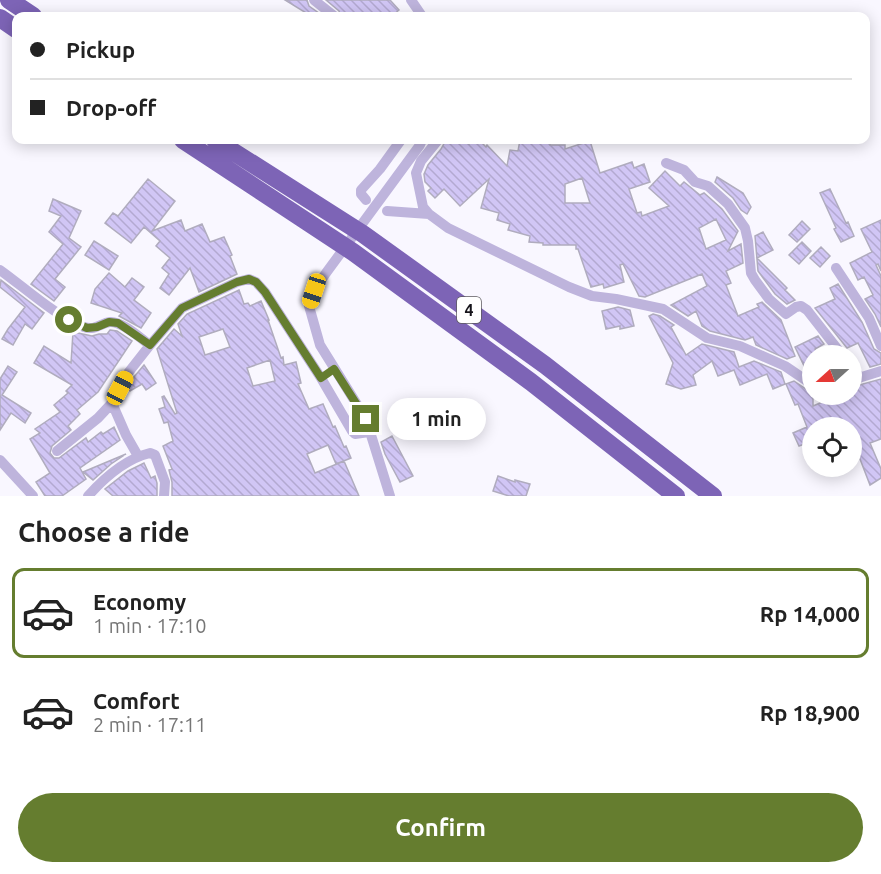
<!DOCTYPE html>
<meta charset="utf-8">
<style>
body{margin:0;font-family:Ubuntu,sans-serif;background:#f6f6f6;color:#222;height:100vh;display:flex;flex-direction:column;font-size:22px;white-space:nowrap}
*{box-sizing:border-box;margin:0}
p{font-size:20px;color:#767676}
.icon{flex:none;width:33px;height:33px;fill:none;stroke:currentColor;stroke-width:2;stroke-linecap:round;stroke-linejoin:round}
.map{position:relative;height:496px;overflow:hidden}
.details{display:flex;flex-direction:column;background:#fff;flex:1}
.details>*{flex:none}
.hud{position:absolute;left:12px;top:12px;width:858px;height:132px;border-radius:12px;box-shadow:0 3px 15px #0003;display:grid;align-content:center;height:132px;padding:0 18px;background:#fff}
.needle{width:39px;rotate:249deg}
.tools{position:absolute;left:802px;top:345px;display:grid;gap:12px}
.tools a{display:grid;place-items:center;width:60px;height:60px;border-radius:50%;background:#fff;box-shadow:0 3px 15px #0003;font-size:30px}
.end{position:absolute;width:27px;height:27px;margin:-14px;border:8px solid #657d2f;background:#fff;box-shadow:0 0 0 3px #fff}
.from{border-radius:50%}
.bubble{position:absolute;height:42px;border-radius:21px;background:#fff;box-shadow:0 3px 15px #0003;font-size:20px;font-weight:600;line-height:42px;text-align:center}
.car{position:absolute;width:18px;height:36px;margin:-18px -9px;border-radius:8px;box-shadow:0 0 4px 2px #0007;background:linear-gradient(#f5c518 24%,#345 0 40%,#f5c518 0 76%,#345 0 86%,#f5c518 0)}
.hud b{display:flex;align-items:center;gap:21px;height:57px;font-size:22px}
.hud b+b{border-top:2px solid #e0e0e0}
.hud i{width:15px;height:15px;background:#222}
ul{padding:0;list-style:none}
li{display:flex;align-items:center;gap:18px;height:90px;margin:0 12px 9px;padding:0 6px;border:3px solid transparent;border-radius:12px}
li div{flex:1}
li b{display:block;font-size:22px}
li em{font-style:normal;font-weight:600}
li.active{border-color:#657d2f}
li>.icon{width:54px;height:54px;stroke-width:1.5}
h2{padding:0 18px;font-size:27px;line-height:72px}
.primary-button{display:flex;gap:12px;margin-top:auto;padding:12px 18px}
.primary-button a{flex:1;height:69px;border-radius:36px;background:#657d2f;color:#fff;font-size:24px;font-weight:600;line-height:69px;text-align:center}
.map>svg:first-child{display:block}
.building{fill:url(#building-back-hatch);stroke:#b0acbe;stroke-width:1.5;fill-rule:evenodd}
.lines{fill:none;stroke-linecap:round;stroke-linejoin:round}
.street{stroke:#beb4dc;stroke-width:10}
.highway{stroke:#7d64b6;stroke-width:18}
.route{stroke:#657d2f;stroke-width:8}
.labels{text-anchor:middle;dominant-baseline:central;stroke-width:4.5;stroke-linejoin:round;paint-order:stroke}
.shield{fill:#fff;stroke:#5c5a5f;stroke-width:1.5}
.shield-label{font-size:16px;font-weight:bold;fill:#16141b}
</style>
<div class="map">
<svg width="881" height="496" viewBox="0 0 881 496">
<defs>
<pattern id="building-back-hatch" width="6" height="6" patternUnits="userSpaceOnUse" patternTransform="scale(1.5)"><rect width="6" height="6" fill="#d1c6f5"/><path d="M-1 5l2 2M0 0l6 6M5-1l2 2" fill="none" stroke="#b3a9d1"/></pattern>
</defs>
<rect width="100%" height="100%" fill="#f9f7ff"/>
<path class="building" d="M285,0H307L309,6L323,16H311Z
M326,0H390L399,10L392,16H341L339,11Z
M446,140H464L469,144L473,140H479L486,147L487,145L507,166L510,150L518,151L520,140L550,141V145H565V149L590,141L600,173L632,162L634,168L644,164L650,182L629,189L637,213L641,212L642,216L669,206L649,188L665,171L680,186L684,182L700,195L704,193L722,209L738,231L728,251L741,244L743,263L726,271L731,283L726,285L738,316L759,307L757,304L762,302L781,320L795,356L787,359L756,345L753,337L745,340L710,331L702,326L696,311L688,316L671,305L707,286L702,274L645,297L639,296L623,264L620,265L624,282L604,288L603,284L591,287L578,249H576V245H543V243L529,242L530,236L508,230L510,224L497,220L499,213L481,208L489,179L460,206L444,189L435,198L428,191L431,188L425,182L424,174L428,165L441,149ZM582,178L590,203H565V184ZM716,219L726,240L706,249L699,228Z
M717,177L743,193L751,207L747,214L741,210L733,198L715,182Z
M148,179L175,201L152,231L181,220L185,231L202,224L210,242L224,237L232,255L230,256L237,274L199,292L190,268L169,295L160,288L169,274L162,268L170,258L156,246L160,241L144,227L131,243L105,223L113,213L118,216Z
M830,189L846,223L848,222L854,236L841,242L834,229L836,228L820,193Z
M53,199L81,211L69,238L81,247L55,279L65,287L54,301L31,284L63,244L49,232L61,216L49,211Z
M881,220V271L878,264L876,265L881,276V327L875,314L865,299L873,295L864,277L858,280L850,263L872,252L861,229Z
M802,221L810,229L797,242L789,235Z
M763,232L773,250L757,258L787,288L785,290L795,300L787,304L775,294L758,271L755,236Z
M94,241L118,256L109,270L85,255Z
M802,242L811,251L799,264L789,255Z
M821,247L830,256L820,267L810,258Z
M109,273L125,287L132,278L144,287L134,300L151,313L141,328L119,316L122,313L91,303L95,289Z
M1,280L44,313L32,329L25,324L13,345L2,339L8,329L25,307L0,287Z
M838,284L862,322L874,349L881,353V364L870,367L858,343L847,348L815,308L835,299L830,288Z
M239,290L244,304L248,303L250,306L261,301L269,320H268L281,358L283,357L284,365L296,362L301,383L298,384L309,409L323,404L333,427L335,426L344,447L346,446L351,458L336,464L328,445L307,454L315,473L344,461L359,496H172V482L169,470L172,469L163,446L173,441L168,422L164,423L159,409L165,407L162,397L164,396L175,414L177,413L157,349L174,329L182,336L178,324L187,314ZM223,329L230,347L205,355L199,337ZM270,360L275,381L253,386L247,368Z
M618,307L630,310L634,326L620,329V326L606,329L602,311Z
M653,314L660,316L674,325L671,327L686,355L702,344L734,352L739,367L754,361L781,372L785,384L773,389L767,374L740,385L734,370L718,376L712,361L693,375L696,385L681,389L666,384L673,363L649,316Z
M110,330L117,331L132,341L98,392L77,410L80,414L68,426L71,430L52,446L50,453L54,458H59L86,438L88,442L101,432L103,434L114,427L120,440L80,468L86,479L62,496H45L36,482L50,473L30,439L40,433L35,429L60,412L54,405L68,393L66,391L72,385L34,363L44,346L71,363L73,332L92,336L99,334H107Z
M818,336L824,344L815,349L818,356H813V376L807,372L795,347Z
M144,365L156,383L146,390L142,384L130,391L128,388L134,377Z
M8,366L17,372L2,395L31,413L25,423L11,413L0,430V379Z
M881,379V439L870,443L881,469V478L870,485L852,438V428H813V441L799,446L793,433L807,427L798,404L795,405L786,384L794,381L809,391L813,392V406L841,394H852V387Z
M392,436L413,476L400,482L385,454L381,442Z
M126,454L111,464L93,480L83,472Z
M144,463L151,478L155,476L157,483V496H113L105,489L128,471Z
M498,476L515,482V480L530,484L526,496H509L493,491Z"/>
<g class="lines">
<path class="street" d="M314,0L334,16
M411,0L422,16
M438,140L421,161L416,173L423,207L429,214L448,228L569,287L592,296L616,299L663,309L707,338L740,346L785,366L813,385
M666,163L684,170L695,182L708,186L728,204L745,228L748,241L751,273L755,280L769,299L786,314L796,307L801,306L807,310L843,356
M366,200L361,194V190L380,169L401,140
M387,211L429,214
M836,268L869,318L881,346
M0,270C24,287 58,318 84,327C95,331 101,323 110,322C122,321 140,338 150,345
M852,367L860,377
M852,380L881,371
M57,451L98,418L112,403
M138,456L126,435L112,403L128,373L150,345L182,308L237,282L249,279L256,282L265,292L321,378L352,431L355,434L369,432
M0,460L33,496
M88,496C105,477 125,459 150,453L155,455L165,482L164,496
M390,496L366,419L320,345L309,306L314,291L326,273L420,145L422,140"/>
<path class="highway" d="M9,0L33,16
M0,18L16,29
M183,140L353,252L531,382L676,496
M215,140L363,234L545,365L713,496"/>
</g>
<g class="lines">
<path class="route" d="M69,320L87,328L97,327L109,322L118,323L150,345L182,308L237,282L249,279L256,282L265,292L321,378L334,369L366,419"/>
</g>
<g class="labels">
<rect class="shield" x="457" y="297" width="24" height="26" rx="4.5"/>
<g class="shield-label">
<text x="469" y="310">4</text>
</g>
</g>
</svg>
<div class="tools">
<a><svg class="needle" viewBox="-14 -14 28 28"><path d="M0-13l5 13h-10z" fill="#e53935"/><path d="M0 13l5-13h-10z" fill="#767676"/></svg></a>
<a><svg class="icon" aria-label="locate" viewBox="0 0 24 24"><circle cx="12" cy="12" r="6"/><path d="M12 2v4M12 18v4M2 12h4M18 12h4"/></svg></a>
</div>
<i class="end from" style="left:69px;top:320px"></i>
<i class="end" style="left:366px;top:419px"></i>
<div class="bubble" style="left:387px;top:398px;width:99px">1 min</div>
<i class="car" style="left:314px;top:291px;rotate:198deg"></i>
<i class="car" style="left:120px;top:388px;rotate:28deg"></i>
<div class="hud">
<b><i class="from"></i>Pickup</b>
<b><i></i>Drop-off</b>
</div>
</div>
<section class="details">
<h2>Choose a ride</h2>
<ul>
<li class="active"><svg class="icon" aria-label="car" viewBox="0 0 24 24"><path d="M5 17H2v-5l4-1 3-4h7l3 4 3 1v5h-3M9 17h6M6 11h13"/><circle cx="7" cy="17" r="2"/><circle cx="17" cy="17" r="2"/></svg><div><b>Economy</b><p>1 min · 17:10</p></div><em>Rp 14,000</em></li>
<li><svg class="icon" aria-label="car" viewBox="0 0 24 24"><path d="M5 17H2v-5l4-1 3-4h7l3 4 3 1v5h-3M9 17h6M6 11h13"/><circle cx="7" cy="17" r="2"/><circle cx="17" cy="17" r="2"/></svg><div><b>Comfort</b><p>2 min · 17:11</p></div><em>Rp 18,900</em></li>
</ul>
<div class="primary-button"><a>Confirm</a></div>
</section>
